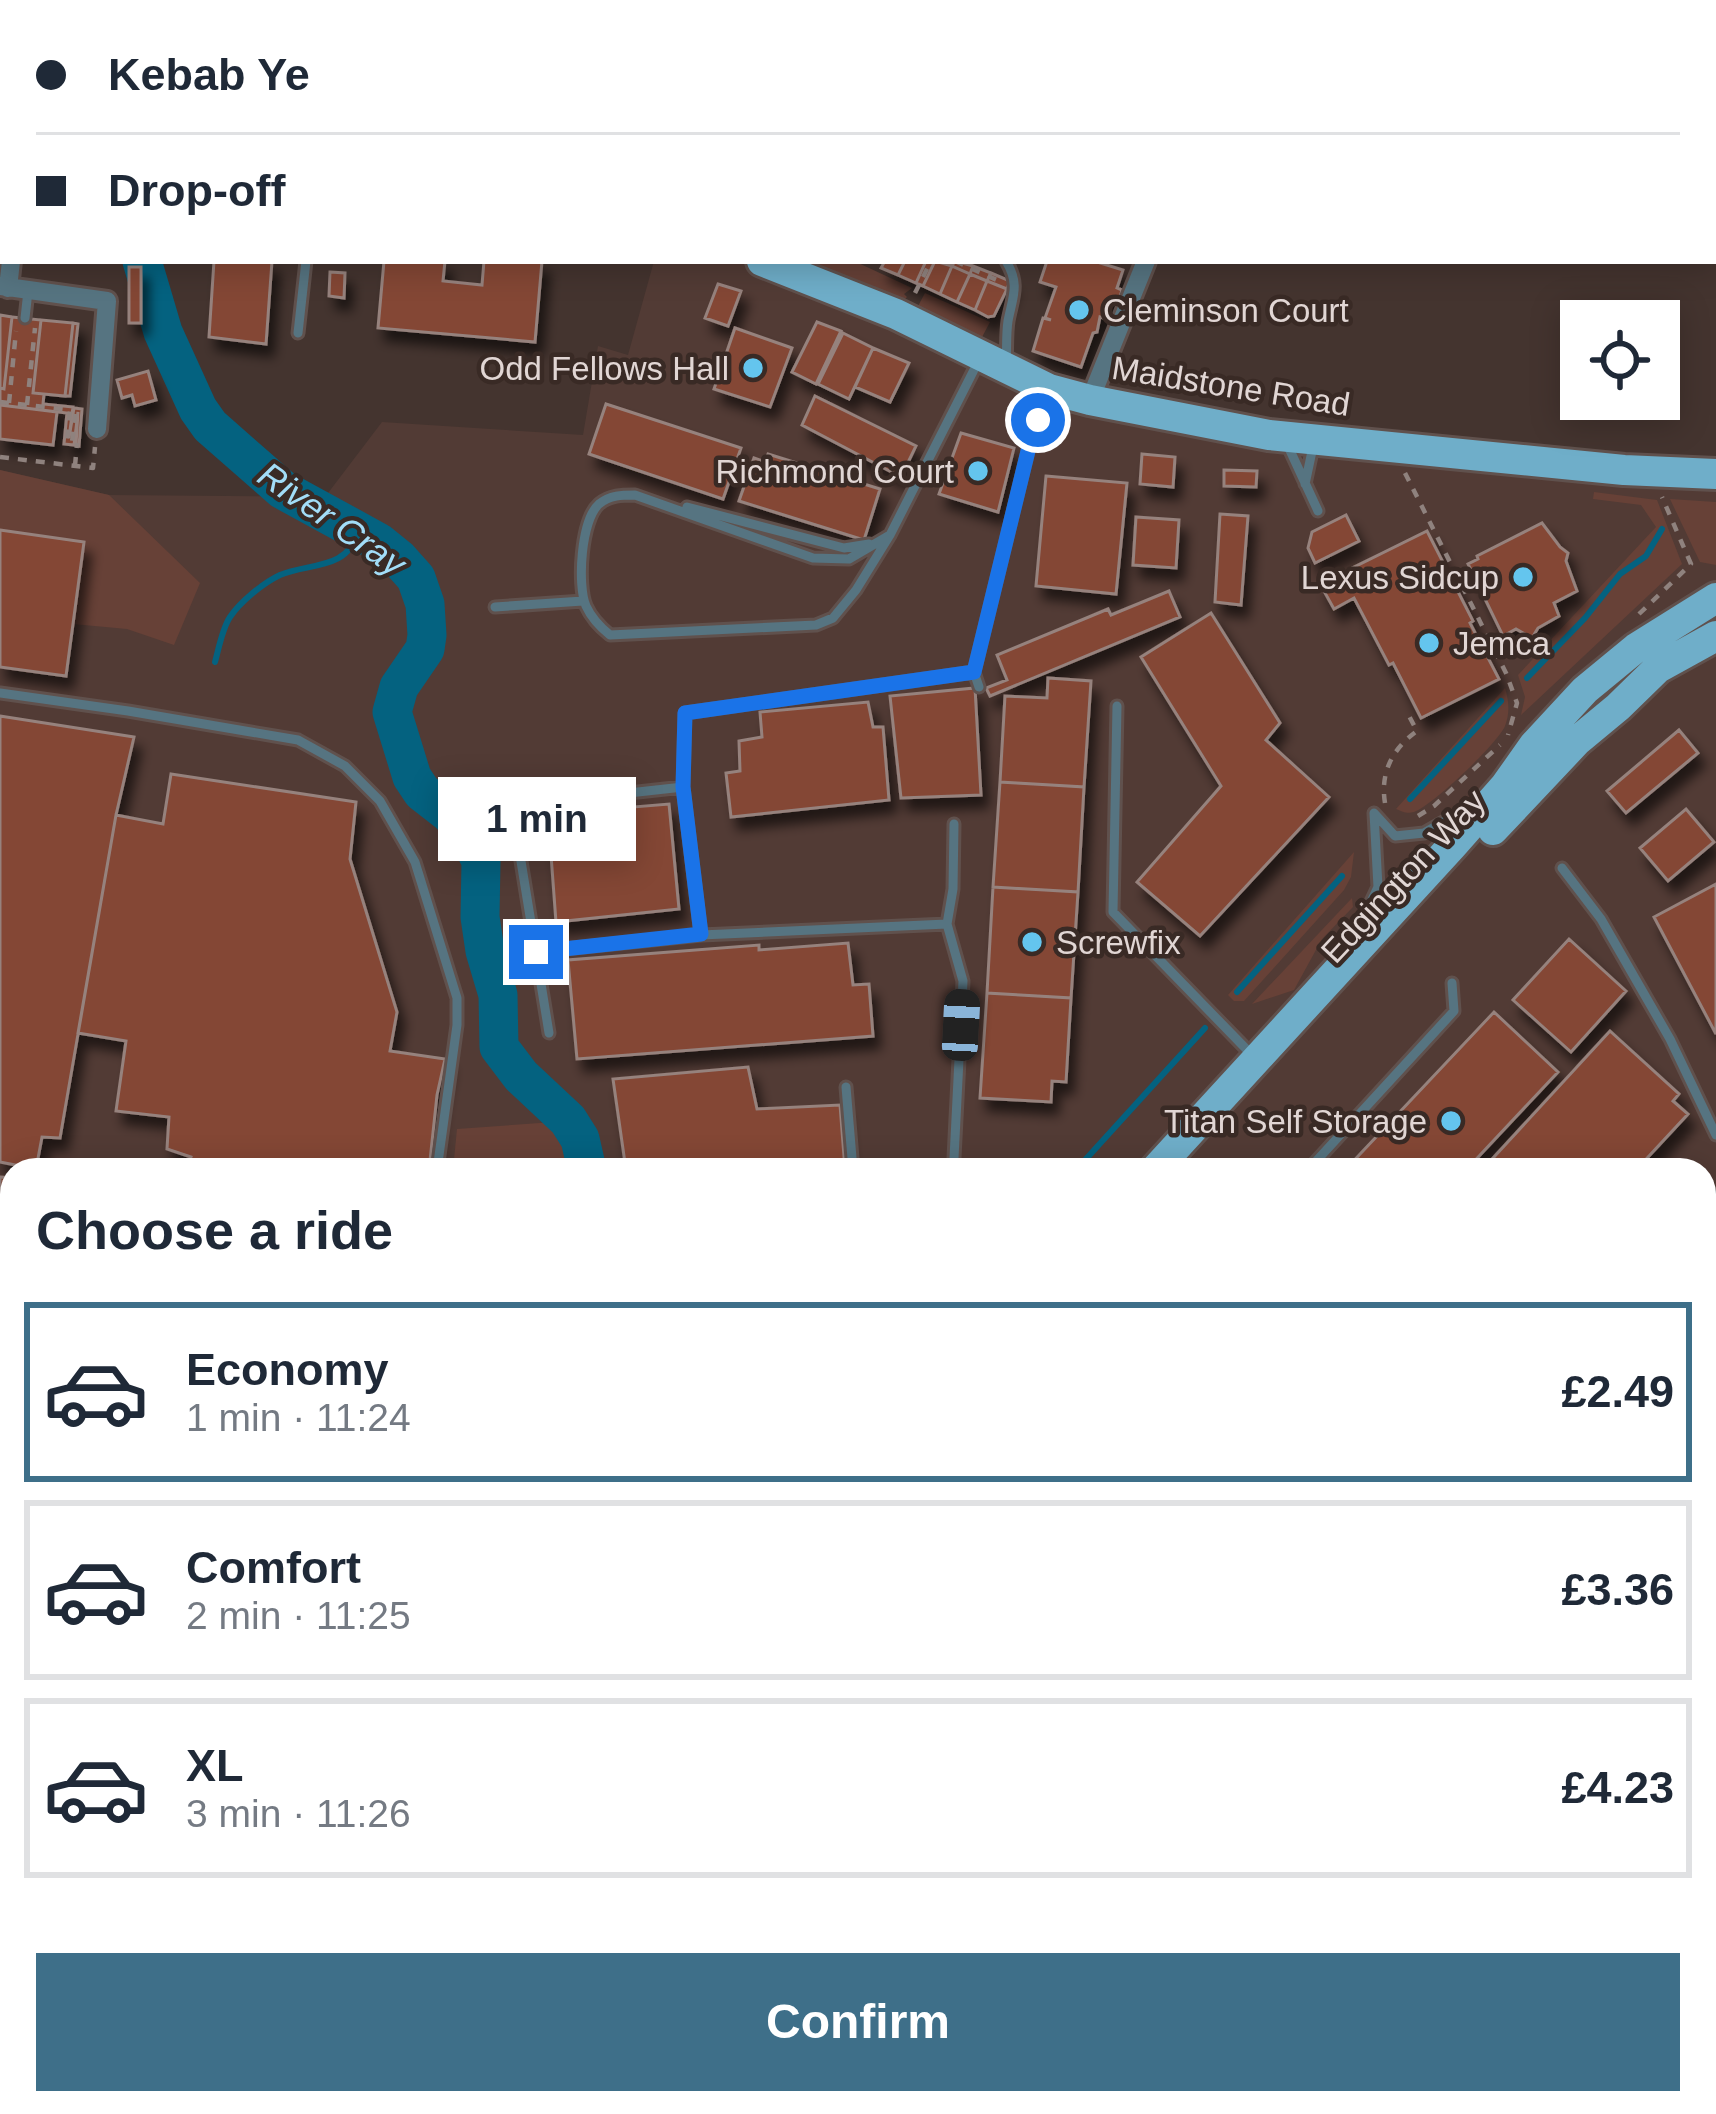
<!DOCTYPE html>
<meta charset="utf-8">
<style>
body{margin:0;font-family:Arial,sans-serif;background:#f6f6f7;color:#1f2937;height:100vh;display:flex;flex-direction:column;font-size:45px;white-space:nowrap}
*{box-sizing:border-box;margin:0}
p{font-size:39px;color:#747a83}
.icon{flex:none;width:66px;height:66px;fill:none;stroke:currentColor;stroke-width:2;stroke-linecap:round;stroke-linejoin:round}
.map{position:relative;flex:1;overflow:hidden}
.side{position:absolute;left:0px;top:1158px;width:1716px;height:957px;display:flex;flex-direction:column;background:#fff;border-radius:36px 36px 0 0;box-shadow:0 6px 30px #0003}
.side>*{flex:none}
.hud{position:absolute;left:0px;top:0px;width:1716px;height:264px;box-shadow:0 6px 30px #0003;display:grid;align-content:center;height:264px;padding:0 36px;background:#fff}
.tools{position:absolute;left:1560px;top:300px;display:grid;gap:24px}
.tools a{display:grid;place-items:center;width:120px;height:120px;border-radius:0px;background:#fff;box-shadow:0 6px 30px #0003;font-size:60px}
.end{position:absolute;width:54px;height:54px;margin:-27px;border:15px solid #1a73e8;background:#fff;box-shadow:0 0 0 6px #fff}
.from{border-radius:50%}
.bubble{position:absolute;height:84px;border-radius:0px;background:#fff;box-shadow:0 6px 30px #0003;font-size:39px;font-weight:700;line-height:84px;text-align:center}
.car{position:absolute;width:36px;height:72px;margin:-36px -18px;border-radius:15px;box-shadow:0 0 9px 3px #0007;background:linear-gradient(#222 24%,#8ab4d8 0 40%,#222 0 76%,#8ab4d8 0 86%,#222 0)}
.hud b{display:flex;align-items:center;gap:42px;height:114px;font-size:45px}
.hud b+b{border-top:3px solid #e0e1e3}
.hud i{width:30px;height:30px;background:#1f2937}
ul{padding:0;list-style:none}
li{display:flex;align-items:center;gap:36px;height:180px;margin:0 24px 18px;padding:0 12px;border:6px solid #e0e1e3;border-radius:0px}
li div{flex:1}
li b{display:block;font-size:45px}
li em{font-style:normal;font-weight:700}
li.on{border-color:#3e6f89}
li>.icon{width:108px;height:108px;stroke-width:1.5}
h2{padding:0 36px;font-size:54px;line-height:144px}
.action{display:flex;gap:24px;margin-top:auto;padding:24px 36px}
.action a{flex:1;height:138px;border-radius:0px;background:#3e6f89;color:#fff;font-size:48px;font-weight:700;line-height:138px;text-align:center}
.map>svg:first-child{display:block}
.built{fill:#523b35}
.green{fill:#674137}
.water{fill:#046280}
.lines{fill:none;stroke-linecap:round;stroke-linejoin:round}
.stream{stroke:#046280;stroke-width:6}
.river{stroke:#046280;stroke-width:39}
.building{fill:#844635;stroke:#96827d;stroke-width:3;filter:url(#shadow)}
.service-casing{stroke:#60514d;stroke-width:15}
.minor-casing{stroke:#60514d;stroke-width:24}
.primary-casing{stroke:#60514d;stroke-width:36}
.path{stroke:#8f827e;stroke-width:4.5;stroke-dasharray:9 9;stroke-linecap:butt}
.service{stroke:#567481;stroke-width:9}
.minor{stroke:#567481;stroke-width:18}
.primary{stroke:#6faec9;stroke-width:30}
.route{stroke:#1a73e8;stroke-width:15}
.poi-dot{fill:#64c5ee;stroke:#392a25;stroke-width:4.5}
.labels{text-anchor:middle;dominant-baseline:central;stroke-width:9;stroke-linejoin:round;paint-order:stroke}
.poi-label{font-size:33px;fill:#e1d6d4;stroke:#392a25;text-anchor:end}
.street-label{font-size:33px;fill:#e1d6d4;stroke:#392a25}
.water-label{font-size:36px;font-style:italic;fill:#a2ddf8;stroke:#392a25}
</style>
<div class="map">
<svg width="1716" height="2114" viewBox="0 0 1716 2114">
<defs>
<filter id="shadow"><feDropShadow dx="7" dy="12" stdDeviation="6" flood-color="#0009"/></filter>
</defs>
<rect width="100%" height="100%" fill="#44342f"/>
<path class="built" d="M672,0H1091V3H671Z
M654,261H790L786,273L1062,410L1253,437L1716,488V1668L1704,1677V1170H12V1621L0,1622V470L109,495L325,497L382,422L583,435L598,346L628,355Z"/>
<path class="green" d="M808,261H854L912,288L904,294L907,297L904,300Z
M925,293L990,322L981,339L917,308Z
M0,470L109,495L200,583L174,645L127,629L73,624L84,542L0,530Z
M1594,492L1657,500L1682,564L1521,715L1525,697L1518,675L1656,527L1641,505L1593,499Z
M1670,499L1716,502V565L1700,562Z
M1505,688C1509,701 1510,713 1505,726C1498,743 1432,806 1414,812C1406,814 1404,812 1396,809Z
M1354,852L1351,877L1344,890L1244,1001H1234L1228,995Z
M1352,898L1353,907L1322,939L1294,990L1252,1004Z
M554,1122L573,1152L575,1170H453L457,1129Z
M12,1621V1886L0,1892V1622Z
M12,1977V2103H1704V2083H1716V2114H0V1983Z"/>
<path class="water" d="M661,2103H839V2105L834,2114H676Z"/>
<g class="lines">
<path class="stream" d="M215,662C219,648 222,629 230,617C240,602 263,583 280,575C308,563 348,570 357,533
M1527,678L1585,618L1620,574L1646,556L1662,529
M1410,799L1501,701
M1237,992L1342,876
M1076,1170L1205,1028
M0,1881L12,1875"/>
<path class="river" d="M179,3L180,0
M142,261L163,332L198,409L210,426L283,490L378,542L399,559L416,578L425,604L427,635L425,649L399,687L392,712L412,777L422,792L449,813L468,834L481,861L480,917L485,951L498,995L499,1047L521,1076L568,1120L580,1139L587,1170"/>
</g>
<path class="building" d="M232,0H280V3H232Z
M369,0H623L635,3H368Z
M933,0H1069V3H933Z
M0,18L3,19V66L0,65Z
M214,261H272L266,344L209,337Z
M384,261H445L443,281L482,285L484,261H542L535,342L378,328Z
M885,261H905L898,275L881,268Z
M905,261H926L916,283L898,275Z
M926,261H935L923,286L916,283Z
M935,261L952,266L940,294L923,286Z
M955,261L973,266L970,274L952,266Z
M1047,261H1094L1123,270L1117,288L1122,290L1118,304L1112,302L1107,319L1100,317L1097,332L1093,333L1081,367L1033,351L1043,318L1051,320L1045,318L1056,287L1040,282Z
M952,266L970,274L957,302L940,294Z
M973,266L991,273L987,281L970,274Z
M129,267H141V323H129Z
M330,272L345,273L344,298L329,296Z
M991,273L1010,281L1007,289L987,281Z
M970,274L987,281L975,310L957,302Z
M987,281L1007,289L994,316L988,317L975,310Z
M718,284L741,291L728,326L705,318Z
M0,315L12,317L4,389L0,388Z
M12,317L41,320L33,393L44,394L43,404L73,407L69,438L74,408L82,409L79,446L76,445L78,412L74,445L64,444L67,413L0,405V388L4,389Z
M41,320L73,323L65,396L33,393Z
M817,322L841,331L816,384L792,372Z
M73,323L78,324L70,396H65Z
M735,328L792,348L770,407L714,389Z
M843,333L873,348L849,399L818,384Z
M873,348L909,363L890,402L855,387Z
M148,371L156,400L135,406L132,395L122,398L117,380Z
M815,396L916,446L901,477L802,425Z
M606,404L741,448L723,499L589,454Z
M0,405L57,412L53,445L0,439Z
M961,433L1014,448L998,512L939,494Z
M768,454L880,489L864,540L739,501L754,458L765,462Z
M1142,454L1175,457L1173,487L1140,484Z
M1224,470L1257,471L1256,487L1224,486Z
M1046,476L1127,483L1116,594L1036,586Z
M1220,514L1248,516L1241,605L1215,602Z
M1346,515L1359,541L1315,563L1308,548L1312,532Z
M1136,517L1179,520L1176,568L1133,565Z
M1542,523L1560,547L1568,553L1566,561L1577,591L1554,603L1559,616L1538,628L1532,638L1516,629L1503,636L1468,564L1478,559L1477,556Z
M0,530L84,542L66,676L0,667Z
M1427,531L1473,621L1470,623L1499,679L1421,718L1393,663L1389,665L1354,598L1334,609L1320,584Z
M1169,591L1180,617L990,696L986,688L1007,680L997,655L1108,609L1111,615Z
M1211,613L1280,723L1266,740L1329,797L1200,936L1137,882L1221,786L1141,657Z
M1048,678L1091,681L1084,787L1000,782L1005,696L1047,698Z
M975,688L981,795L901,798L890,696Z
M868,702L873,727H883L889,800L731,817L726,773L740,771L739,741L762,737L760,712Z
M0,716L134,737L116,815L60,1138L42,1137L36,1169L0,1162Z
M1679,730L1698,753L1626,813L1607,791Z
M171,774L356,802L350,859L397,1012L390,1051L445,1059L437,1095L429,1170H187L191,1157L167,1149L169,1117L116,1111L126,1041L78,1033L116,815L163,824Z
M1000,782L1084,787L1078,892L993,887Z
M669,804L679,909L556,922L548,814Z
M1686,809L1714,842L1668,881L1640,848Z
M1716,884V1034L1654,917Z
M993,887L1078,892L1071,998L987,993Z
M1569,939L1626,991L1571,1052L1513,1000Z
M848,943L853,985L869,984L873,1036L577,1059L568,960L759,945V950Z
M987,993L1071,998L1066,1082L1052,1081L1051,1102L980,1098Z
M1494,1012L1558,1072L1466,1170H1345Z
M1610,1031L1679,1094L1673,1101L1688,1114L1636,1170H1482Z
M748,1067L757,1109L840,1105L845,1170H626L613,1079Z
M0,1177L12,1178V1457L0,1455Z
M1716,1716V1748L1704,1727V1723Z"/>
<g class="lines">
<defs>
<path id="service" d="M0,3H3
M691,3L692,0
M1006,261C1020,284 1013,296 1008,321C1006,334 1007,349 1006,363
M25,318L28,291
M298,333L306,261
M1288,446L1318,511
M1305,484L1314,442
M687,507L844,548L869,544
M890,535L849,559L813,558L635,495C622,495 610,495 599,504C581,520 577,585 586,606C591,617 600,627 610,635L816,625L833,618L856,590L890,535L979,360
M495,607L583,601
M974,672L1028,451L1048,393
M0,693L128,711L298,740L345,766L380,801L415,862L457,998V1025L437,1170
M1117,706L1113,912L1254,1057
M683,787L685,713L974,672L979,687
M1374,813L1395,836L1424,833L1471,806
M954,824L953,889L947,924L963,981L954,1158L956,1170
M1562,868L1601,919L1670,1039L1716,1135
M1357,932L1378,887L1374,813
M535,952L701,935
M549,1033L512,806L683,787L701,935L947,924
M846,1087L853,1170
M1308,1170L1454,1011L1452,983
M1704,1208L1716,1195
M0,1499H12
M613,2103L622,2114"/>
<path id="minor" d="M1226,3V0
M1255,3L1256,0
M1563,3L1564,0
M0,286L107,301L97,429
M8,288L11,261
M1090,400L1146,261
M0,1593L12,1592"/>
<path id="primary" d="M0,130H3
M762,261L896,314L1049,389L1090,400L1269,435L1624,470L1716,474
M1493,830L1577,741L1618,707L1658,668L1716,636
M1155,1170L1453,845L1505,786L1534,745L1585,690L1636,648L1716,598
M0,1930L12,1924
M0,1954L12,1948"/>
</defs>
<use href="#service" class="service-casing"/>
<use href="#minor" class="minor-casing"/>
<use href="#primary" class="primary-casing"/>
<path class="path" d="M955,261L999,281
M915,293L931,261
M0,402L70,410L67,441L72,442L76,410L80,411
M9,403L16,331
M27,405L35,328
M0,457L93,468L95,447
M75,466L77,443
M1405,473L1506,673L1517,703L1508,735
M1639,614L1691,564L1662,497
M1385,803C1380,773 1392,749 1417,731L1409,716
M1418,816L1434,806L1500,745"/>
<use href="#service" class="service"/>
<use href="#minor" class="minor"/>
<use href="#primary" class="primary"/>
</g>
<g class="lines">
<path class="route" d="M536,952L701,934L683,787L685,713L974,672L1028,451L1038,420"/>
</g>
<g class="poi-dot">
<circle cx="1079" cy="310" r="12"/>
<circle cx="753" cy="368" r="12"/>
<circle cx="978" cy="471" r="12"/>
<circle cx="1523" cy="577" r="12"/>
<circle cx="1429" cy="643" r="12"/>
<circle cx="1032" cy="942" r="12"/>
<circle cx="1451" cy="1121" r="12"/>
</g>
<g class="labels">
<g class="poi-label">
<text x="1103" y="310" text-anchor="start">Cleminson Court</text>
<text x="729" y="368">Odd Fellows Hall</text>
<text x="954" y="471">Richmond Court</text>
<text x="1499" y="577">Lexus Sidcup</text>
<text x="1453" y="643" text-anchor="start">Jemca</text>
<text x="1056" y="942" text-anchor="start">Screwfix</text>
<text x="1427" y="1121">Titan Self Storage</text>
</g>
<g class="street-label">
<text transform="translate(1231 386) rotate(9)">Maidstone Road</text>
<text transform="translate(1403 876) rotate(-47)">Edgington Way</text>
</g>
<g class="water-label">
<text transform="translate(332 519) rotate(35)">River Cray</text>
</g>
</g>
</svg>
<div class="tools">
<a><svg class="icon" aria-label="locate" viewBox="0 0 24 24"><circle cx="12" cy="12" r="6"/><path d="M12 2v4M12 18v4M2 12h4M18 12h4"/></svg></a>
</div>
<i class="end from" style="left:1038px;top:420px"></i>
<i class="end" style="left:536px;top:952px"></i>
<div class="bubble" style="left:438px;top:777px;width:198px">1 min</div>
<i class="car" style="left:961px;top:1025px;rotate:3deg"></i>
<div class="hud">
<b><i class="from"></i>Kebab Ye</b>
<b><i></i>Drop-off</b>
</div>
<section class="side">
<h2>Choose a ride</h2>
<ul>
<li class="on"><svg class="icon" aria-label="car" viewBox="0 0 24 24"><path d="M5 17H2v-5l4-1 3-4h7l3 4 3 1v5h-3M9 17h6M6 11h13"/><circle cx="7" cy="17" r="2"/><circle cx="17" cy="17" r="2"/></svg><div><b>Economy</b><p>1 min · 11:24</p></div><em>£2.49</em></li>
<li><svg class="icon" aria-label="car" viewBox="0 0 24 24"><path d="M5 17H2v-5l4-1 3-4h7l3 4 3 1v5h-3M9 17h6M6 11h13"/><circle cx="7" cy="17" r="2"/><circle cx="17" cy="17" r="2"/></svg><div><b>Comfort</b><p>2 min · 11:25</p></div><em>£3.36</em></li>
<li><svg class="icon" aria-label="car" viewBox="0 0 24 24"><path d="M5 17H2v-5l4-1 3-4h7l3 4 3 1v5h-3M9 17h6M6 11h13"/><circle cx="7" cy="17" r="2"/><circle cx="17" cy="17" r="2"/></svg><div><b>XL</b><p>3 min · 11:26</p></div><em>£4.23</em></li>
</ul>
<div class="action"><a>Confirm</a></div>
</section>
</div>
